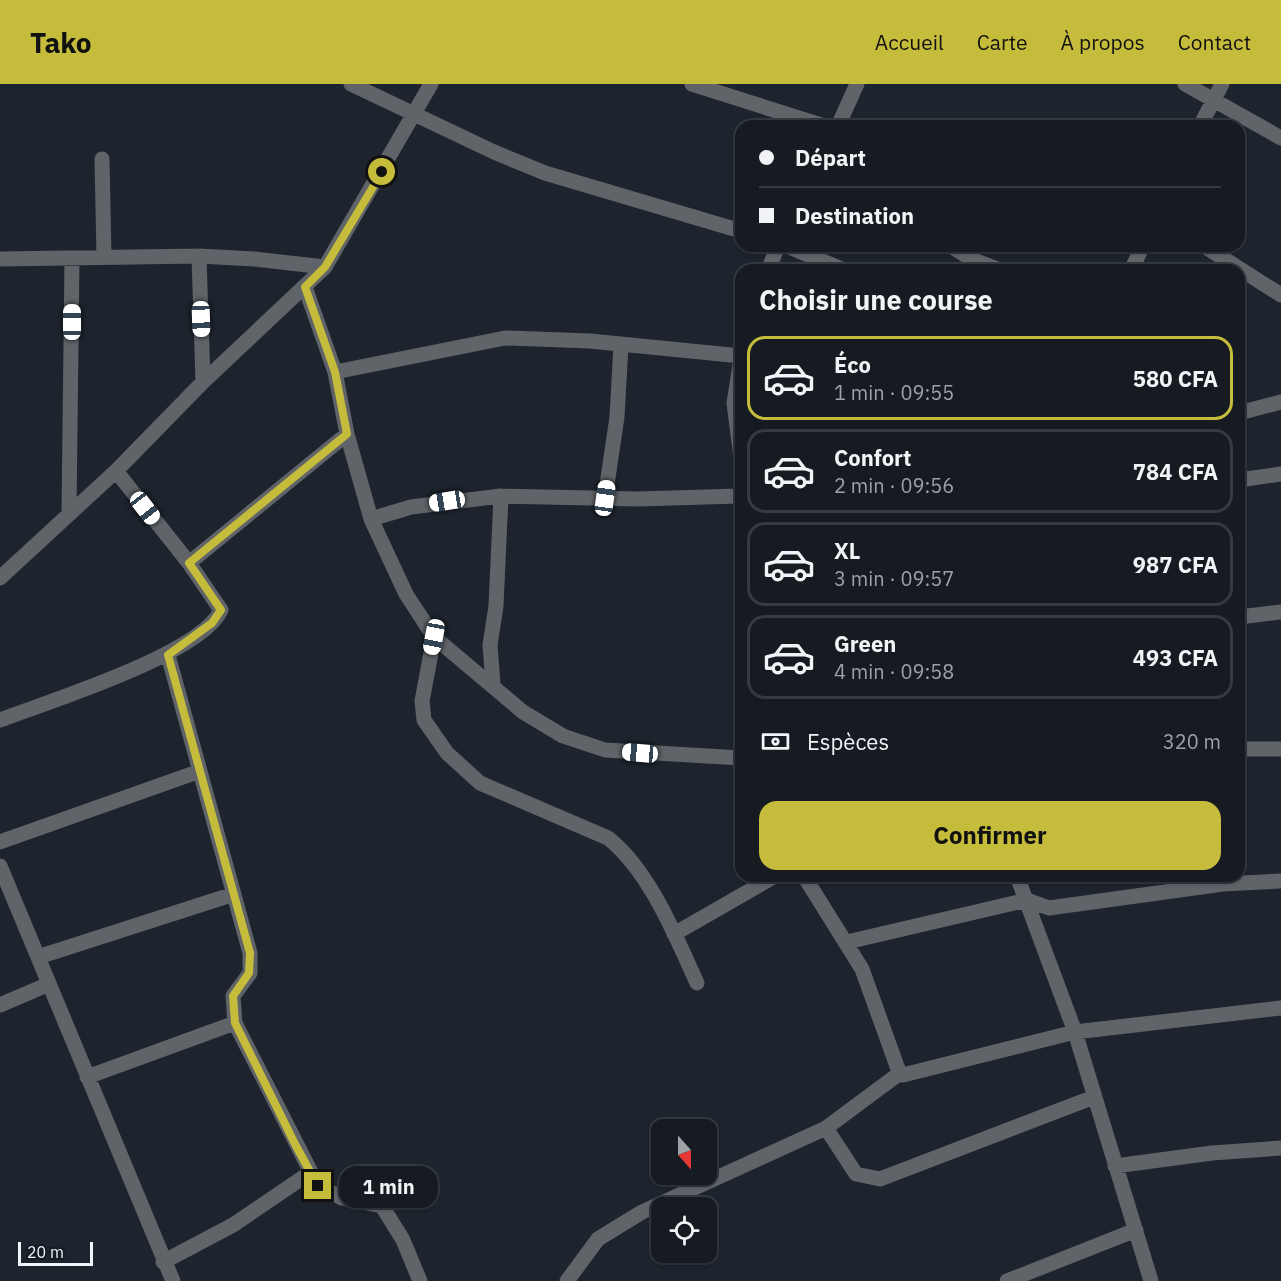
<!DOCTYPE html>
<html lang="fr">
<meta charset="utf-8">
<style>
body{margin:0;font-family:"IBM Plex Sans",sans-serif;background:#1f242a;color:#f1f3f6;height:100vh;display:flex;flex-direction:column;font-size:22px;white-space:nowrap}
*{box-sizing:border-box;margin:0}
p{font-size:20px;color:#9ea1a5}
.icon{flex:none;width:33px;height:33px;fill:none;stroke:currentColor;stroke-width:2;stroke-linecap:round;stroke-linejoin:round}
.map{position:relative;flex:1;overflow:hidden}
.drawer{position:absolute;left:735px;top:180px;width:510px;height:618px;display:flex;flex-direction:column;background:#161b22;border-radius:18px;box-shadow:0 2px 4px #0004,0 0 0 2px #353940}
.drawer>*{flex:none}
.hud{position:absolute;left:735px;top:36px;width:510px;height:132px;border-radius:18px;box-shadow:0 2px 4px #0004,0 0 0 2px #353940;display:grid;align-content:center;height:132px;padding:0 24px;background:#161b22}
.needle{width:39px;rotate:159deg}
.tools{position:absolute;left:651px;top:1035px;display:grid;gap:12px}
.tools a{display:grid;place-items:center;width:66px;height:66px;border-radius:12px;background:#161b22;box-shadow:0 2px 4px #0004,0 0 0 2px #353940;font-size:30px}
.scale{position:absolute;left:18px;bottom:15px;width:75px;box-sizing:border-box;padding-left:6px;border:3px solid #f0f5fb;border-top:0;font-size:16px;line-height:21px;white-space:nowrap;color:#f0f5fb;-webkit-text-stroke:4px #141b23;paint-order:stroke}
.end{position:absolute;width:27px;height:27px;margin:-14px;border:8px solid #c6bc3c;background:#111;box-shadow:0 0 0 3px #111}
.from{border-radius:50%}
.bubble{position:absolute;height:42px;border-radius:18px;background:#161b22;box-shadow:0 2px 4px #0004,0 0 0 2px #353940;font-size:20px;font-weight:800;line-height:42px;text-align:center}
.car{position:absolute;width:18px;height:36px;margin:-18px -9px;border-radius:8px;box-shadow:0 0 4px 2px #0007;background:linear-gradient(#fff 24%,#345 0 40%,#fff 0 76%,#345 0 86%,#fff 0)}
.hud b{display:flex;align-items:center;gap:21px;height:57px;font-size:22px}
.hud b+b{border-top:2px solid #353940}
.hud i{width:15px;height:15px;background:#f1f3f6}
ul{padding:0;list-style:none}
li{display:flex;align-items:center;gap:18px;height:84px;margin:0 12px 9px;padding:0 12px;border:3px solid #353940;border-radius:18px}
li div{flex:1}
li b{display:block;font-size:22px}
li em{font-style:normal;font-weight:800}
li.current{border-color:#c6bc3c}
li>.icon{width:54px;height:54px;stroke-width:1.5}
h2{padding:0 24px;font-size:27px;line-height:72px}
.pay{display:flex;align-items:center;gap:15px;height:66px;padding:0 24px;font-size:22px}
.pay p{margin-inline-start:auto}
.button{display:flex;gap:12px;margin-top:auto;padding:12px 24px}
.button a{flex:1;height:69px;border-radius:18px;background:#c6bc3c;color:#111;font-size:24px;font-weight:800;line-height:69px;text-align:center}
header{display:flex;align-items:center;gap:36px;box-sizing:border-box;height:84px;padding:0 30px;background:#c6bc3c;color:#111}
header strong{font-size:28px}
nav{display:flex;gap:33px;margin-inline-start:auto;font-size:21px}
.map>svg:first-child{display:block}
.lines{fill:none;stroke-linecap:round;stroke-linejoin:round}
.minor{stroke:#606469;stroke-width:15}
.route{stroke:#c6bc3c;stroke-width:8}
</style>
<header>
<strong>Tako</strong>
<nav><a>Accueil</a><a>Carte</a><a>À propos</a><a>Contact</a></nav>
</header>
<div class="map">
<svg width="1281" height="1197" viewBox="0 0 1281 1197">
<rect width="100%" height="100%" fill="#1d242d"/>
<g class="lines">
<path class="minor" d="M351,0L494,68L545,89L741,147
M692,0L824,42
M1185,0L1281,54
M838,42L857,0
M1200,42L1222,0
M102,75L104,173
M787,162L844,186
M951,162L971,175L1000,186
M1204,162L1281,211
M199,172L203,298
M0,175L199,172L254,175L325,183
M768,186L778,162
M1131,186L1143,162
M305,203L335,288L347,350L371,435L406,510L434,553L523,628L563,652L605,666L741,674
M741,275L734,319L741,374
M335,288L505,254L590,257L741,272
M1239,329L1281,318
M116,387L189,479L347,350
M1239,396L1281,390
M605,414L617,333L621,261
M69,428L72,175
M371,435L411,423L501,412L639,415L739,412L741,409
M0,494L116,387L203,298L325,183L431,0
M1239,533L1281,528
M434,553L422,617L424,636L447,669L480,699L608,754C649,786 676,853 697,899
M168,571L250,869V889L233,912L235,939L318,1102L342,1114L382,1122L403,1156L420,1197
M493,600L490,561L496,522L501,412
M0,636C47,618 202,570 221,526L189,479
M1239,665H1281
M0,758L200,687
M0,782L173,1197
M804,792L862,885L898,985L903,991L1075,948L1281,924
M1017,792L1075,948L1151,1197
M674,850L775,792
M847,858L1027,816L1049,824L1223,800L1281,797
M38,873L234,810
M0,921L49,900
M87,993L235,939
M826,1044L856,1090L880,1095L1094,1013
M1115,1082L1212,1069L1281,1064
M163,1178L233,1141L311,1088
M567,1197L598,1155L642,1128L826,1044L900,989
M1007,1197L1136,1146"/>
</g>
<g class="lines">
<path class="route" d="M318,1102L296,1062L235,939L233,912L249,889L250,869L168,571L212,539L221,526L189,479L347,350L335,288L305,203L325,183L382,88"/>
</g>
</svg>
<div class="tools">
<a><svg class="needle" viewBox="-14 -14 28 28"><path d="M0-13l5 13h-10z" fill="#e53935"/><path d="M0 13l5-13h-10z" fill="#9ea1a5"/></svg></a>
<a><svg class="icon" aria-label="locate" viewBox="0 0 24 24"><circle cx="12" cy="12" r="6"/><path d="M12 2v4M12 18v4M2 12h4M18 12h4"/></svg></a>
</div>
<div class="scale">20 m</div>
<i class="end from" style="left:382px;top:88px"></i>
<i class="end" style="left:318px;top:1102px"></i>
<div class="bubble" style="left:339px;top:1082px;width:99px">1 min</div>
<i class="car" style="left:201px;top:235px;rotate:178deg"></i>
<i class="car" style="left:72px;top:238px;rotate:0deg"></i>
<i class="car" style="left:605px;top:414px;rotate:8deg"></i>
<i class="car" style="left:447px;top:417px;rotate:261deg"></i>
<i class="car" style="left:145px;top:424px;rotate:142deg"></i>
<i class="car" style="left:434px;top:553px;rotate:191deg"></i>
<i class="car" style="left:640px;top:669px;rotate:275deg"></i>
<div class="hud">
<b><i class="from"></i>Départ</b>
<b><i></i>Destination</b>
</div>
<section class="drawer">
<h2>Choisir une course</h2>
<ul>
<li class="current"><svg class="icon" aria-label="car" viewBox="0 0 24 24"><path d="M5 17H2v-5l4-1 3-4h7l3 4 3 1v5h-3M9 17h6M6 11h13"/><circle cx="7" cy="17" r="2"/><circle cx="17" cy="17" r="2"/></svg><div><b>Éco</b><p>1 min · 09:55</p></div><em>580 CFA</em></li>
<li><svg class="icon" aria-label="car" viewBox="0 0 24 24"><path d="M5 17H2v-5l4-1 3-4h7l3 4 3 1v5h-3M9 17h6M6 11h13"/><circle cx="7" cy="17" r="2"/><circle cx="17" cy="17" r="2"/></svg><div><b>Confort</b><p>2 min · 09:56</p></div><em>784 CFA</em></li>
<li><svg class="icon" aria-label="car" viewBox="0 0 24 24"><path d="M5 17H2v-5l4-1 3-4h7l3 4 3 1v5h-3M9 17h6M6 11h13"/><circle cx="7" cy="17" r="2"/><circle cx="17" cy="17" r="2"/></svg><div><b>XL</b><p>3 min · 09:57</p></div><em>987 CFA</em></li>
<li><svg class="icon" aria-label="car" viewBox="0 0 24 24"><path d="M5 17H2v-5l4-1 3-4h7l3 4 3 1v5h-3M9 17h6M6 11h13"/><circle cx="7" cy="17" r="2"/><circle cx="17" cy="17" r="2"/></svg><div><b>Green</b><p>4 min · 09:58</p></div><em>493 CFA</em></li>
</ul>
<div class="pay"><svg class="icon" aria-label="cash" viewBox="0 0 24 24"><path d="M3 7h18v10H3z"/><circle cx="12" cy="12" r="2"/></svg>Espèces<p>320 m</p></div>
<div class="button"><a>Confirmer</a></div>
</section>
</div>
